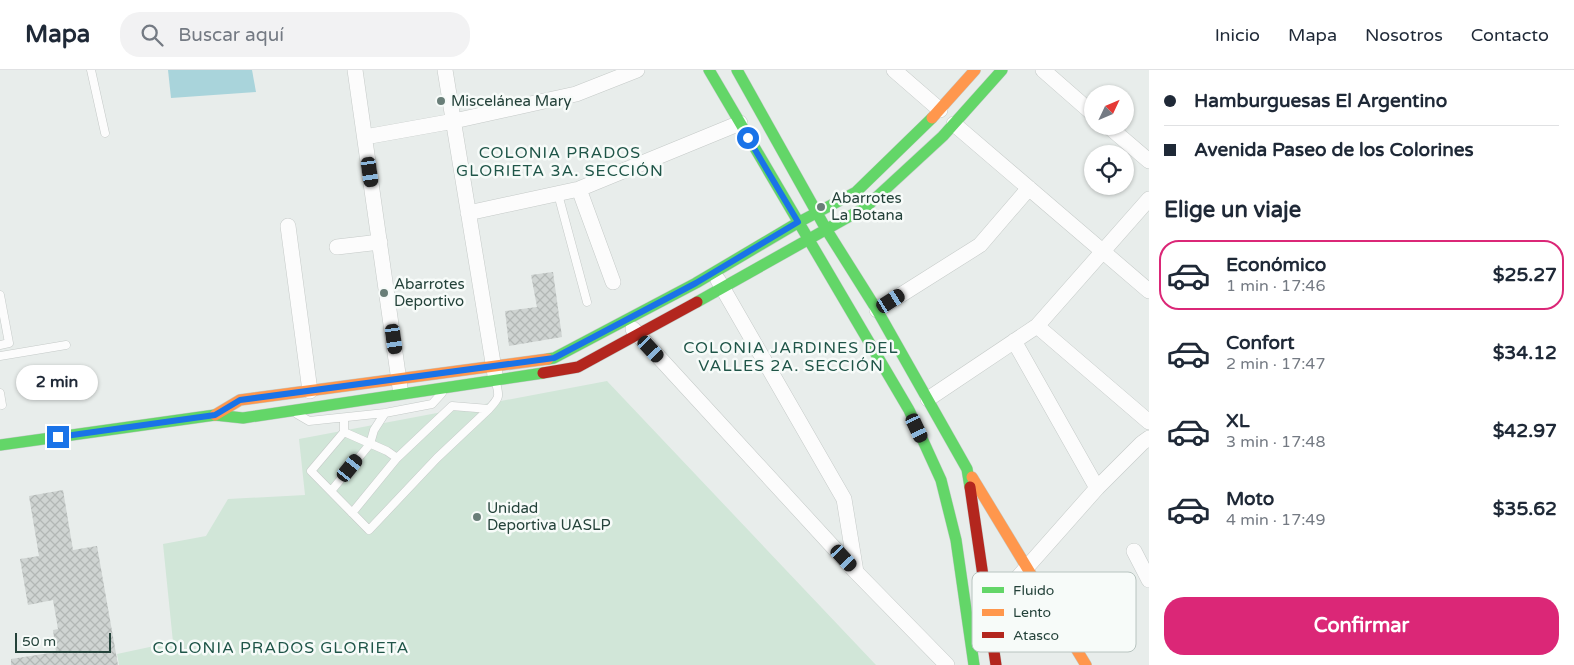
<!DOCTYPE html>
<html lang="es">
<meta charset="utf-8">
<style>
body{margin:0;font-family:"Varela Round",sans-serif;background:#f2f2f3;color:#1f2937;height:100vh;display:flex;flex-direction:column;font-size:19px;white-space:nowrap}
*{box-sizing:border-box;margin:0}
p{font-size:16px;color:#747a83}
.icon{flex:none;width:28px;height:28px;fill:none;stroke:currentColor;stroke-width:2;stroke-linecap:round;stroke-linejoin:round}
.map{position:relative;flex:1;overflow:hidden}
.sheet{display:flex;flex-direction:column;background:#fff;width:425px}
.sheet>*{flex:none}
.hud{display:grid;align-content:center;height:110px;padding:0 15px;background:#fff}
.needle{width:32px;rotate:46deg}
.controls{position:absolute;left:1084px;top:15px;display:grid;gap:10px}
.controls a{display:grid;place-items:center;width:50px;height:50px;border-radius:50%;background:#fff;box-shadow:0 1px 4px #0004;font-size:25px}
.scale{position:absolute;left:15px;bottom:12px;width:96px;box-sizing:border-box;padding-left:5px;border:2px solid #24423a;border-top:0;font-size:14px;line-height:18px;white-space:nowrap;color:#24423a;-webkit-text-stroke:4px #f7fbf9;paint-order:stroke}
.end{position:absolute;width:22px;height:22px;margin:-11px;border:6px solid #1a73e8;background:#fff;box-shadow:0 0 0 2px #fff}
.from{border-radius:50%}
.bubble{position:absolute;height:35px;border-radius:18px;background:#fff;box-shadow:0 1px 4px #0004;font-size:16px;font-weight:700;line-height:35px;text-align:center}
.car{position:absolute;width:15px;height:30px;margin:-15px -8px;border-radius:6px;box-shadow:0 0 4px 1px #0007;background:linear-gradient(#222 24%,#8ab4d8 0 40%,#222 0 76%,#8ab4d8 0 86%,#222 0)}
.hud b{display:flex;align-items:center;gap:18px;height:48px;font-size:19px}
.hud b+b{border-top:1px solid #e0e1e3}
.hud i{width:12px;height:12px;background:#1f2937}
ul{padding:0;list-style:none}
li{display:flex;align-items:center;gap:15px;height:70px;margin:0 10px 8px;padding:0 5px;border:2px solid transparent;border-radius:20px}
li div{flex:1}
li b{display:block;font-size:19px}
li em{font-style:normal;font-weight:700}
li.selected{border-color:#db2777}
li>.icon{width:45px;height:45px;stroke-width:1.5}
h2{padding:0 15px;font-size:22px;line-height:60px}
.cta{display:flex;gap:10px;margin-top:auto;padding:10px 15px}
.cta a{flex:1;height:58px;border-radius:20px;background:#db2777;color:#fff;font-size:20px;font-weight:700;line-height:58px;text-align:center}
header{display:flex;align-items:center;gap:30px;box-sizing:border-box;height:70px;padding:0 25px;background:#fff;border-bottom:1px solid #e0e1e3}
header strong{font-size:24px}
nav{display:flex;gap:28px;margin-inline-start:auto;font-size:18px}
.search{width:350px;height:45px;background:#f2f2f3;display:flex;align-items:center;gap:12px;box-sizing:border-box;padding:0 18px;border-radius:20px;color:#747a83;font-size:19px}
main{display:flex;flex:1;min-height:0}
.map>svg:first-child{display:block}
.park{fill:#d1e6d8}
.water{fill:#a9d4db}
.building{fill:url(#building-cross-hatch)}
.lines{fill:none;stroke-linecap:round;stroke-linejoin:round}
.lane-casing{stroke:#c5cac8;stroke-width:9}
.street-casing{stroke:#c5cac8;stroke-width:16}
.fast-casing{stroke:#c3cbc8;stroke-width:12}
.slow-casing{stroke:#c3cbc8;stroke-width:12}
.jam-casing{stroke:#c3cbc8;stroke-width:12}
.lane{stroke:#fcfcfc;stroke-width:8}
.street{stroke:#fcfcfc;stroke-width:15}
.fast{stroke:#63d668;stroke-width:11}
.slow{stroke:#ff974d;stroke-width:11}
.jam{stroke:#b3261e;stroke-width:11}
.route{stroke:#1a73e8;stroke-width:6}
.poi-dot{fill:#697e78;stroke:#f7fbf9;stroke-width:2}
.labels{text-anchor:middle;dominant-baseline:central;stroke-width:5;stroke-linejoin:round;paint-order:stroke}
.poi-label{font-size:15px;fill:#24423a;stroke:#f7fbf9;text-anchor:start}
.neighbourhood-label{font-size:16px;letter-spacing:1px;fill:#1f5548;stroke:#f7fbf9}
.key{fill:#f7fbf9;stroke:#b8c4c0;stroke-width:1}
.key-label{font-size:14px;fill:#24423a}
</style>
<header>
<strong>Mapa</strong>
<div class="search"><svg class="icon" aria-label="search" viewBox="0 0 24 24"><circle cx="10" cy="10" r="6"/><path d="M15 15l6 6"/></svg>Buscar aquí</div>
<nav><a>Inicio</a><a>Mapa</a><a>Nosotros</a><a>Contacto</a></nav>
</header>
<main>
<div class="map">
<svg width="1149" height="595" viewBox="0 0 1149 595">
<defs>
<pattern id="building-cross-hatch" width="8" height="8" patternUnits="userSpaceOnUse" patternTransform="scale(1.25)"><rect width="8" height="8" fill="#cfd4d2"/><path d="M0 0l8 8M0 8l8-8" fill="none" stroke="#b2b7b5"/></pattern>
</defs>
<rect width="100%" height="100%" fill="#e8edeb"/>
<path class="park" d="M607,311L876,595H119L117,584L173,572L163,474L206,466L228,429L305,425L299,369Z"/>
<path class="water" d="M168,0H252L256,22L171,28Z"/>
<path class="building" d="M553,202L562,267L509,276L505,241L537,237L531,205Z
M63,420L73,480L97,476L118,595H11V589L56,582L53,560L58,559L53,530L28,535L20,489L39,486L29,426Z"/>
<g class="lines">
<defs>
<path id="lane" d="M91,0L105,63
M558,124L587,232
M0,225L9,273L0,275
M0,286L66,275
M0,323L2,335
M489,339C499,328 500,327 496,313
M297,344L309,351L385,343L432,334L442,323
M344,348V362L387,381L397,388L452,336L489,339L437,388L369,460L311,401L344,362
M331,421L370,374L374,360L385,343
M352,443L397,388"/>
<path id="street" d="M355,0L400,318
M445,0L495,305
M894,0L940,40
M1043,0L1092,43
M954,54L1149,221
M1108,56L1149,91
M365,67L454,51L576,24L637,0
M579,119L613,212
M468,143L579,119L740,53
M288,156L310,321
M337,177L380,172
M718,210L844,429L856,502
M877,240L980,175L1029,118
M1037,256L1149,352
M633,259L856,502L947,595
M1014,271L1097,418
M928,329L1037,256L1149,129
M1134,481L1149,510
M989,540L1097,418L1142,373L1149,368"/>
<path id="fast" d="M709,0L909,340L941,410L956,470L974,595
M737,0L826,159L877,240L967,399L970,417
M697,232L866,137L943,66L1002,0
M548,289L554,288L696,213L799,152L856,122L932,48
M0,375L215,345L243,348L543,303"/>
<path id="slow" d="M932,48L975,0
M215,345L240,330L548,289
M972,407L1086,595"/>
<path id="jam" d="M543,303L578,297L697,232
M970,417L996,595"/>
</defs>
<use href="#lane" class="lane-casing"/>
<use href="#street" class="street-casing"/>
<use href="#fast" class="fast-casing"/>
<use href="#slow" class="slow-casing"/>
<use href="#jam" class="jam-casing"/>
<use href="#lane" class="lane"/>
<use href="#street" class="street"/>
<use href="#fast" class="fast"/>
<use href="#slow" class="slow"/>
<use href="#jam" class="jam"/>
</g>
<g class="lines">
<path class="route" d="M58,367L215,345L240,330L554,288L696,213L798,152L748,68"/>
</g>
<g class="poi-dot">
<circle cx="441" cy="31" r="5"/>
<circle cx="821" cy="137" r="5"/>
<circle cx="384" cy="223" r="5"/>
<circle cx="477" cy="447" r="5"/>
</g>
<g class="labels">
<g class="poi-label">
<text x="451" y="31">Miscelánea Mary</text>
<text x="831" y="128">Abarrotes<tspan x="831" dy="17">La Botana</tspan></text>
<text x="394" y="214">Abarrotes<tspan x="394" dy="17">Deportivo</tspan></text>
<text x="487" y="438">Unidad<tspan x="487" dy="17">Deportiva UASLP</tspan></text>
</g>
<g class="neighbourhood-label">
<text x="560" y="83">COLONIA PRADOS<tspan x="560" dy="18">GLORIETA 3A. SECCIÓN</tspan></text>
<text x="791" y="278">COLONIA JARDINES DEL<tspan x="791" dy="18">VALLES 2A. SECCIÓN</tspan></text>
<text x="281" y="578">COLONIA PRADOS GLORIETA</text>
</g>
</g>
<rect x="972" y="502" width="164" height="80" rx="8" class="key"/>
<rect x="982" y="517" width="22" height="6" fill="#63d668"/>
<rect x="982" y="539" width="22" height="7" fill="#ff974d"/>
<rect x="982" y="562" width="22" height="6" fill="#b3261e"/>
<g class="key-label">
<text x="1013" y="525">Fluido</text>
<text x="1013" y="547">Lento</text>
<text x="1013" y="570">Atasco</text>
</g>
</svg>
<div class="controls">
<a><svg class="needle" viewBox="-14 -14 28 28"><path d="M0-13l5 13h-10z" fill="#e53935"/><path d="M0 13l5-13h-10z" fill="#747a83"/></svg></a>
<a><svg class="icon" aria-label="locate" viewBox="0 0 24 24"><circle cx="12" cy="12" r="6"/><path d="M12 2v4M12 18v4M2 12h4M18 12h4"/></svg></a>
</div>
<div class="scale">50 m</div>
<i class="end from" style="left:748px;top:68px"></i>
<i class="end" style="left:58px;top:367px"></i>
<div class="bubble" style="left:16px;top:295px;width:82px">2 min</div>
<i class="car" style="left:370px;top:102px;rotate:172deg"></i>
<i class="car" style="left:891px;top:231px;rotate:58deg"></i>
<i class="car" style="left:394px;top:269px;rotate:172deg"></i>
<i class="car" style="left:651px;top:279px;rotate:137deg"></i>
<i class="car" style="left:917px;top:358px;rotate:155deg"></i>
<i class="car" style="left:350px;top:398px;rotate:39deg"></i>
<i class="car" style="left:844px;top:488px;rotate:137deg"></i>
</div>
<section class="sheet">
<div class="hud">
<b><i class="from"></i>Hamburguesas El Argentino</b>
<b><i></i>Avenida Paseo de los Colorines</b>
</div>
<h2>Elige un viaje</h2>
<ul>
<li class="selected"><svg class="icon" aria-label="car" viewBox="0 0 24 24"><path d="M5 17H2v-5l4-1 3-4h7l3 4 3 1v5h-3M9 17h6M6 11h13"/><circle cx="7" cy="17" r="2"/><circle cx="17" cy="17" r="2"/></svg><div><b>Económico</b><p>1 min · 17:46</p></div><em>$25.27</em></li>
<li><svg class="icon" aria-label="car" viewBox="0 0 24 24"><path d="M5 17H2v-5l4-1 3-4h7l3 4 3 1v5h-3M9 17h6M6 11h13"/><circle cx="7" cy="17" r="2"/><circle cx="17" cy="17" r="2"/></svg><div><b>Confort</b><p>2 min · 17:47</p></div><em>$34.12</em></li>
<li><svg class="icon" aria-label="car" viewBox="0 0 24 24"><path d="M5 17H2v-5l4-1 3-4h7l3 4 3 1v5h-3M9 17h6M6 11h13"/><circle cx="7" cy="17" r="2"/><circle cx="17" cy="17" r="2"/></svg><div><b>XL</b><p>3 min · 17:48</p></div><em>$42.97</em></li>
<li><svg class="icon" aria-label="car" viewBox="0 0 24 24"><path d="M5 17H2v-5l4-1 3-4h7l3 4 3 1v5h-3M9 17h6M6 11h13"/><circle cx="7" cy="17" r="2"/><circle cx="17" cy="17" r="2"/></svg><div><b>Moto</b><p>4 min · 17:49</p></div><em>$35.62</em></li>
</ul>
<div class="cta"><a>Confirmar</a></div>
</section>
</main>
